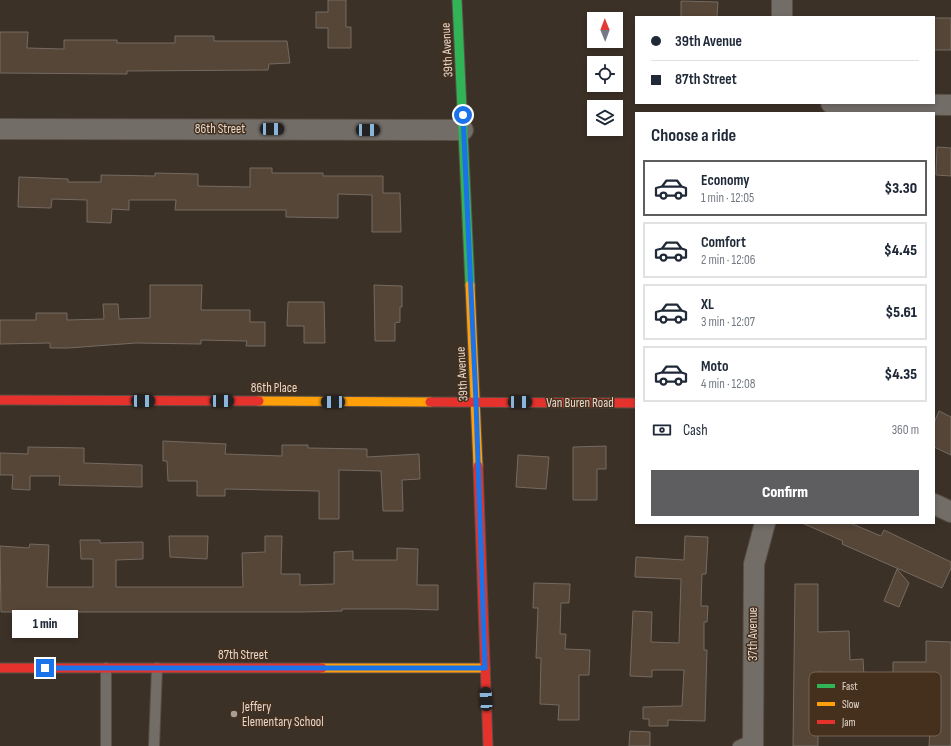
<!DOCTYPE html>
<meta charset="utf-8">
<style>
body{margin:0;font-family:"Sofia Sans Condensed",sans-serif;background:#f2f2f3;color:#1f2937;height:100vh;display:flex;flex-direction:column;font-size:15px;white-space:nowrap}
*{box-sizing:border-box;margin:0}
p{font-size:13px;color:#747a83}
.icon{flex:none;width:22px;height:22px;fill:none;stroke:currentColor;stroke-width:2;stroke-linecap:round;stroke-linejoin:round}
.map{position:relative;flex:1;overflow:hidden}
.panel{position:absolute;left:635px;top:112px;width:300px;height:412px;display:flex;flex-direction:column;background:#fff;border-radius:0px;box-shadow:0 2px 6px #0003}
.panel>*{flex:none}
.guide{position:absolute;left:635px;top:16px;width:300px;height:88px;border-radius:0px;box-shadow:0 2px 6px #0003;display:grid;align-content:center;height:88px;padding:0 16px;background:#fff}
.needle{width:26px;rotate:359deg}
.tools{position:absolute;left:587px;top:12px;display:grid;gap:8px}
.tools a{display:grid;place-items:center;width:36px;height:36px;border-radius:0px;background:#fff;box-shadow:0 2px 6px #0003;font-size:20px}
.end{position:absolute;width:18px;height:18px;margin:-9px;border:5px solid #1a73e8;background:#fff;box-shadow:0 0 0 2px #fff}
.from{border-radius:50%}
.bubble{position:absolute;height:28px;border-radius:0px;background:#fff;box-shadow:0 2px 6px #0003;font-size:13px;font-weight:800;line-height:28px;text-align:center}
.car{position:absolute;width:12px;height:24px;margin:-12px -6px;border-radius:5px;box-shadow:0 0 3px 1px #0007;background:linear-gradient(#222 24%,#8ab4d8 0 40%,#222 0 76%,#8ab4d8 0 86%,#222 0)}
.guide b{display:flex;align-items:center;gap:14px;height:38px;font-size:15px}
.guide b+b{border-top:1px solid #e0e1e3}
.guide i{width:10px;height:10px;background:#1f2937}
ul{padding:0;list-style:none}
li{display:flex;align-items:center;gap:12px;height:56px;margin:0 8px 6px;padding:0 8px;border:2px solid #e0e1e3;border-radius:0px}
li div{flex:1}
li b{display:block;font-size:15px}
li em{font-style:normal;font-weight:800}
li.selected{border-color:#5e5e61}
li>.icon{width:36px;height:36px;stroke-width:1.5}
h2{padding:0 16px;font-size:18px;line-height:48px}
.pay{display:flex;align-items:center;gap:10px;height:44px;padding:0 16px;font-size:15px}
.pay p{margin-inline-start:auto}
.primary-button{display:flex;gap:8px;margin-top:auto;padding:8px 16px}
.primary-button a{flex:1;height:46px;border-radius:0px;background:#5e5e61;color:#fff;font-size:16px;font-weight:800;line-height:46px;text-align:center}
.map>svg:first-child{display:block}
.building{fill:#564638;stroke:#746a61}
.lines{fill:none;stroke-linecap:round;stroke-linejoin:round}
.lane-casing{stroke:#594f47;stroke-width:12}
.street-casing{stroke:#594f47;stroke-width:22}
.fast-casing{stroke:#594f47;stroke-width:11}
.slow-casing{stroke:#594f47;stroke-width:11}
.jam-casing{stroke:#594f47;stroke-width:11}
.lane{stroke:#736d68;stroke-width:10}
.street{stroke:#736d68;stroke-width:20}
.fast{stroke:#30b455;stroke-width:9}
.slow{stroke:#ff9f0a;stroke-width:9}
.jam{stroke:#e5322d;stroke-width:9}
.route{stroke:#1a73e8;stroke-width:5}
.poi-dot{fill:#aa9e94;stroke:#45301e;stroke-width:1.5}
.labels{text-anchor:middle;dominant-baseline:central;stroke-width:3;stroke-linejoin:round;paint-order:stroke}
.street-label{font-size:13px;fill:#e6d9ce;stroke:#45301e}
.poi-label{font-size:13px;fill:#e6d9ce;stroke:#45301e;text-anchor:start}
.key{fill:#45301e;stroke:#756353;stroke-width:1}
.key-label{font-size:11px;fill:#e6d9ce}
</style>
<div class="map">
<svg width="951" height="746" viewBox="0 0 951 746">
<rect width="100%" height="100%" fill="#3c3127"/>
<path class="building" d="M328,0H346V27H351V48H328V28H316V12H328Z
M681,1L718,2L717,17H681Z
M934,18H951V50H934Z
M0,32H28L27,48L64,49V40H117V43H175V36H214V41H287L290,63L269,64L268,70L127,71V74L0,73Z
M937,147L951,148V176L936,175Z
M250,168H272V173H323V176H383V193H400L401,232H372V195L338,194V218L286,217V210H175L176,200H129V210L112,209L111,223L87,222V200L52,199L51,208L18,207L19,177L68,179V182H101V175L155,176V173L198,174V186L250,187Z
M150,285H202L201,310H250V322H265V346H246L247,341L201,340V344L136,343L68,348H50V343L0,344V320H36V313H67V320L104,319L103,304H118L119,319L150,318Z
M374,285L402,286V307H400V322L395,323V341H375Z
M288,302H324L325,343H304V326H287Z
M939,411L951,417V455L934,447V423Z
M163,441L226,444L225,454L282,456V445H308V448L367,449V457L419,454L420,479L402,480L403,511H383L381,471L339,470V519H319V491L225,489V496H197V481H168L167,461H163Z
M606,446V469H597V500H573V447Z
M28,447L84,448V463L142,465V487L59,485L60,476H30V490L12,489L13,475H0V453L28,454Z
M518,455L549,457L546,489L516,487Z
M802,523H850L881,536L884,530L951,562V568L942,588L842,544L843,541Z
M169,536H208L207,559L170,557Z
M265,536H282L281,574H300V585L334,584V552L353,551V560H397V548L418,549L417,585H438V610L407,609H342V611L303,612H1L0,546L29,548L30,544L49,545L47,587H93V559H81L80,540H100V543L143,542V559L116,560V587H243L242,553L265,552Z
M685,536L708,537L706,574H702L701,606H708L707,622H704V650H707L705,721L668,720V726H649V719H643V707L682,706L684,670H652V677L630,676L633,611L652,612L651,642L679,643L681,579L635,577L636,557L684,560Z
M897,569L909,583L899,607L884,601Z
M534,583L570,584L569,603H561L560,634H566L565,649L590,650L589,675H579V720H558L559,705L540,704L541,658H536L538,608H533Z
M795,584H818V632L849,631L850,660L863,659L864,677L846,678V673L818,672L817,709L855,707L856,729L818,730V746H793Z
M926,641L951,642V746H929L930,728H892V709H934V680L893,679V662H926Z
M630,731L650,732V746H629Z"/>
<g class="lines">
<defs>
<path id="lane" d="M106,668V746
M154,746L157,668
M738,746L753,739"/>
<path id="street" d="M782,17V0
M831,103L951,105
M0,129L463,130
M934,504L951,512
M753,746L754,564L765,523"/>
<path id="fast" d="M457,0L470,285"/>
<path id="slow" d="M470,285L478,466
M259,401L430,402
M322,668H485"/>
<path id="jam" d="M0,400L259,401
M430,402L636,403
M478,466L488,746
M0,668H322"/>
</defs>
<use href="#lane" class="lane-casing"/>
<use href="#street" class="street-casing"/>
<use href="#fast" class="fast-casing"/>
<use href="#slow" class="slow-casing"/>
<use href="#jam" class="jam-casing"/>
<use href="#lane" class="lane"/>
<use href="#street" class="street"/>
<use href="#fast" class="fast"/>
<use href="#slow" class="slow"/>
<use href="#jam" class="jam"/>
</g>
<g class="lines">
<path class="route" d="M45,668H485L476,402L463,115"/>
</g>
<circle class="poi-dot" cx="234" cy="714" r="4"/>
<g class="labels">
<g class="street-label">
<text transform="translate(447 50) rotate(-93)">39th Avenue</text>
<text x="220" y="129">86th Street</text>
<text transform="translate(462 374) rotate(-93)">39th Avenue</text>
<text x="274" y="388">86th Place</text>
<text x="580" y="403">Van Buren Road</text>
<text transform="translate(753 634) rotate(-90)">37th Avenue</text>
<text x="243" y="655">87th Street</text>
</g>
<g class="poi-label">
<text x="242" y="707">Jeffery<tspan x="242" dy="15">Elementary School</tspan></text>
</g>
</g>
<rect x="809" y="672" width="132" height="64" rx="6" class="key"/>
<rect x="817" y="684" width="18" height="4" fill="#30b455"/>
<rect x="817" y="702" width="18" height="4" fill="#ff9f0a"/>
<rect x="817" y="720" width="18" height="4" fill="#e5322d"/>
<g class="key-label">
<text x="842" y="690">Fast</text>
<text x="842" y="708">Slow</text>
<text x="842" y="726">Jam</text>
</g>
</svg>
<div class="tools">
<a><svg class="needle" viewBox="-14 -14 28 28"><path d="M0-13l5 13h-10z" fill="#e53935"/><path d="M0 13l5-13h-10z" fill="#747a83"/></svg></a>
<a><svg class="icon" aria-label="locate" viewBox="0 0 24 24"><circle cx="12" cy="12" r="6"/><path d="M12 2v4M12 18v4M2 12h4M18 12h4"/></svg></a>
<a><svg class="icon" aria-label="layers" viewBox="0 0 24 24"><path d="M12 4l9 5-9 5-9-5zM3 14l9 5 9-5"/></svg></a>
</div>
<i class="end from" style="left:463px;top:115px"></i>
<i class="end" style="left:45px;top:668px"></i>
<div class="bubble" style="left:12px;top:610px;width:66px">1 min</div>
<i class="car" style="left:272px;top:129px;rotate:90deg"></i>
<i class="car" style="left:368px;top:130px;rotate:90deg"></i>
<i class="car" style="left:143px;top:401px;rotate:90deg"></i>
<i class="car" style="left:222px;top:401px;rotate:90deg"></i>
<i class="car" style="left:333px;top:402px;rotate:270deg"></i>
<i class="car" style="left:520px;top:402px;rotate:90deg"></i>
<i class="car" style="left:486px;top:699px;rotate:357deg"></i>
<div class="guide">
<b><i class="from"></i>39th Avenue</b>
<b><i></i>87th Street</b>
</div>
<section class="panel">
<h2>Choose a ride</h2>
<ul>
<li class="selected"><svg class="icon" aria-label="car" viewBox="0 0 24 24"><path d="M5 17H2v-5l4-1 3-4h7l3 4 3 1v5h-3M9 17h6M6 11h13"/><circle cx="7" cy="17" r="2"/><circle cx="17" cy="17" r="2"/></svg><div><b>Economy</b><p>1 min · 12:05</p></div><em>$3.30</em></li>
<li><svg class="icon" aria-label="car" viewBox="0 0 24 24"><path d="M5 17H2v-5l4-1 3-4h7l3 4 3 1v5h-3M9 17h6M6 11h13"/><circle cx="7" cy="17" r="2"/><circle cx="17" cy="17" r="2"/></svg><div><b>Comfort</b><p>2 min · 12:06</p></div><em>$4.45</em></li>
<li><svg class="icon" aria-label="car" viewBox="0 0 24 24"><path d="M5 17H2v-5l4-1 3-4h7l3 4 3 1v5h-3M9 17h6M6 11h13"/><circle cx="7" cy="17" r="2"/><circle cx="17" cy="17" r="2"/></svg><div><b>XL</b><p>3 min · 12:07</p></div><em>$5.61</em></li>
<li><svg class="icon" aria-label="car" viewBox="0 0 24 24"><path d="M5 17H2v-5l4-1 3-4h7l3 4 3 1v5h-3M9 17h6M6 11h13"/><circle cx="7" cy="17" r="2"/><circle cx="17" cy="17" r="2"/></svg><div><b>Moto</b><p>4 min · 12:08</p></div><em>$4.35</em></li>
</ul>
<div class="pay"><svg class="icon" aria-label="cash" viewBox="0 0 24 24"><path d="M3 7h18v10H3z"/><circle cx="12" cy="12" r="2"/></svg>Cash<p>360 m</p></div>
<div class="primary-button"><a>Confirm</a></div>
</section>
</div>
